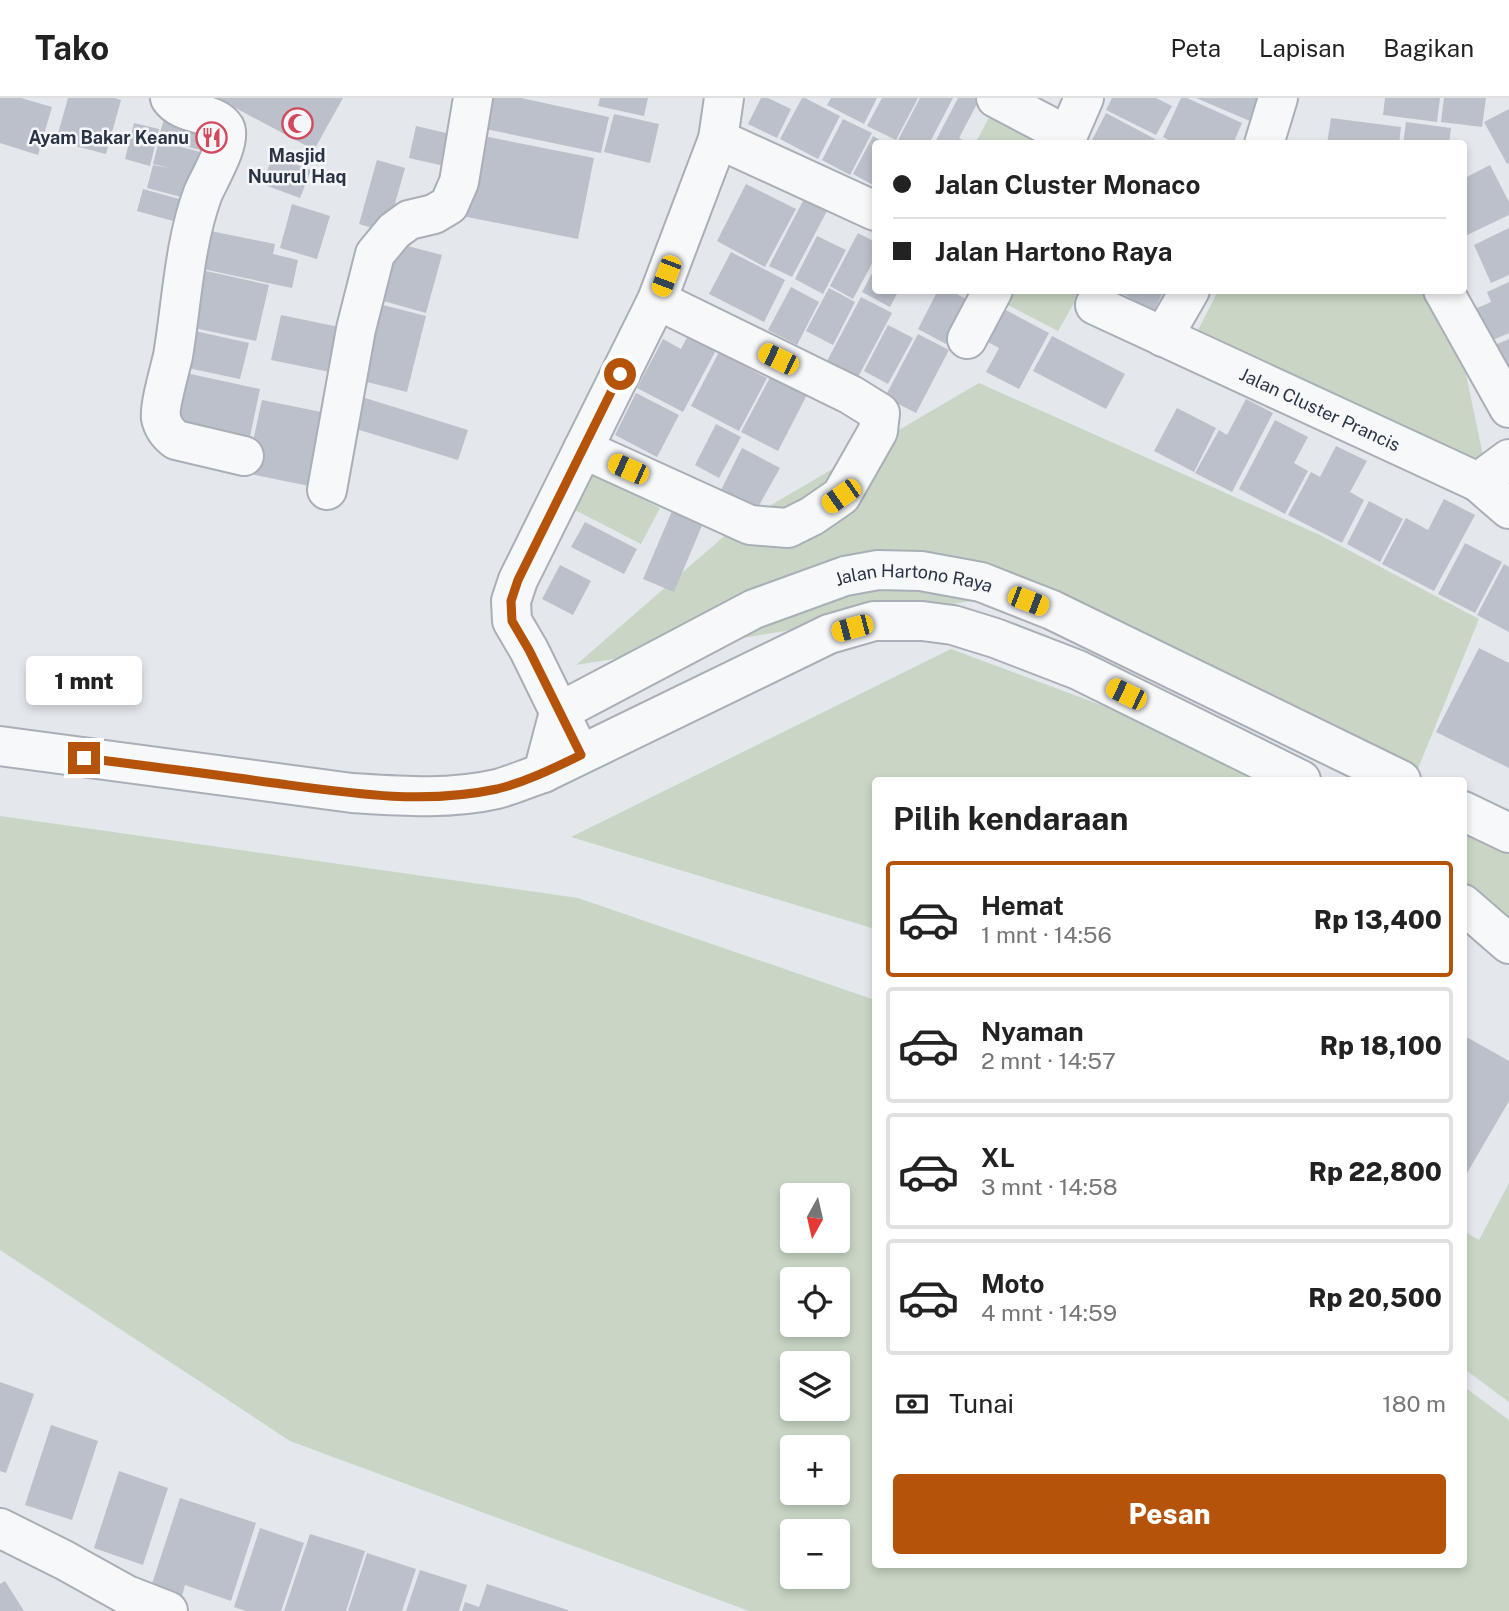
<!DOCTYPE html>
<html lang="id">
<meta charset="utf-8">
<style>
body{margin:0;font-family:"Public Sans",sans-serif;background:#f6f6f6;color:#222;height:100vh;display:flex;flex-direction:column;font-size:26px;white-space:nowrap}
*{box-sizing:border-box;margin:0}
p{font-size:23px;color:#767676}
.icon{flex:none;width:38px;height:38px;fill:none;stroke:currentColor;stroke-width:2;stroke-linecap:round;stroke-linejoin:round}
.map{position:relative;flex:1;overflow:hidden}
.drawer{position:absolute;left:872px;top:679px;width:595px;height:791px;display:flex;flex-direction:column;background:#fff;border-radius:7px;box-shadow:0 4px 10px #0003}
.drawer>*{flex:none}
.guide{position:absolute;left:872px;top:42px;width:595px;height:154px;border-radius:7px;box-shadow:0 4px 10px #0003;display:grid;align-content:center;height:154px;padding:0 21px;background:#fff}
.needle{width:46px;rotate:188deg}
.controls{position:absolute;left:780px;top:1085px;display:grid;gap:14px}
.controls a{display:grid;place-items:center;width:70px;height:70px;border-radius:7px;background:#fff;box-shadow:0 4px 10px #0003;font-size:35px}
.end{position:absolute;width:32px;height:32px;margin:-16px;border:9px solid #b45309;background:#fff;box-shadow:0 0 0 4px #fff}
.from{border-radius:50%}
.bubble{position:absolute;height:49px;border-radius:7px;background:#fff;box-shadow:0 4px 10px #0003;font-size:23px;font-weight:800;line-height:49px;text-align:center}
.car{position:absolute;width:21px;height:42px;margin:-21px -10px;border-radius:9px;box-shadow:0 0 5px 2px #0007;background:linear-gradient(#f5c518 24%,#345 0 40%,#f5c518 0 76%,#345 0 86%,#f5c518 0)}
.guide b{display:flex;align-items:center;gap:24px;height:66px;font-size:26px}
.guide b+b{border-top:2px solid #e0e0e0}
.guide i{width:18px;height:18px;background:#222}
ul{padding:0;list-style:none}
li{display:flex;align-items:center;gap:21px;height:116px;margin:0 14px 10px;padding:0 7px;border:4px solid #e0e0e0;border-radius:7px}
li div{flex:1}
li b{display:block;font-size:26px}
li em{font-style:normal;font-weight:800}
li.selected{border-color:#b45309}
li>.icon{width:63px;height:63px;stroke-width:1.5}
h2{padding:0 21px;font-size:32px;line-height:84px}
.pay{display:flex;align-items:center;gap:18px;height:77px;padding:0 21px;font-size:26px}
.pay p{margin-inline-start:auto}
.button{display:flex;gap:14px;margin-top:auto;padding:14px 21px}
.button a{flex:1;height:80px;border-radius:7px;background:#b45309;color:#fff;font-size:28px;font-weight:800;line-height:80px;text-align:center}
header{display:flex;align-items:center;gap:42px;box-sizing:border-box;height:98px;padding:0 35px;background:#fff;border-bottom:2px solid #e0e0e0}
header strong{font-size:33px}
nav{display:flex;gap:38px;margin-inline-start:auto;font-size:24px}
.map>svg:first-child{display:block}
.green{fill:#c9d6c5;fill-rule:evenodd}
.building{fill:#bbc0ca}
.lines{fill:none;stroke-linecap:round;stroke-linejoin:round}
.minor-casing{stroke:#a9aeb7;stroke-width:42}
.tertiary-casing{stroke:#a9aeb7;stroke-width:42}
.minor{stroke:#f7f8fa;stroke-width:38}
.tertiary{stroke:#f7f8fa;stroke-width:38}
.route{stroke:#b45309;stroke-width:9}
.labels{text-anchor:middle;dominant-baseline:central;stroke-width:5;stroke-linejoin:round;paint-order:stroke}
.poi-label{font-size:18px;font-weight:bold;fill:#2b3445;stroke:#f4f6f9;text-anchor:end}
.street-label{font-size:18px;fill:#2b3445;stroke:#f4f6f9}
</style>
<header>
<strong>Tako</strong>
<nav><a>Peta</a><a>Lapisan</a><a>Bagikan</a></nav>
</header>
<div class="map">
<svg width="1509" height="1513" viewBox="0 0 1509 1513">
<rect width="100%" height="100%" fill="#e4e7ec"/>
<path class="green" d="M995,8L1048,45L975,46Z
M1011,193H1081L1058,233L1004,205Z
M1218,193H1426L1457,233L1485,367L1198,232Z
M979,285L1320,437L1479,521L1417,673L989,500L576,567L737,427Z
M594,376L660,410L641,446L575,412Z
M951,551L1302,682H875V831L571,739Z
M0,718L578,800L875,902V1466H1463V1288L1509,1322V1513H749L290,1343L0,1152ZM793,1097H838V1143H793ZM793,1181H838V1227H793ZM793,1265H838V1311H793ZM793,1349H838V1395H793ZM793,1433H838V1479H793Z
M1463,734L1509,754V848L1463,814Z
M1509,1085V1304L1463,1270V1133L1479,1142Z"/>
<path class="building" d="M0,0H21L52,9L38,57L0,45Z
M68,0H115L121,2L106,56L56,43Z
M217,0H343L314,52Z
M482,0H521L609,19L601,55L476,29Z
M600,0H648L644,18L598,8Z
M761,0H768L791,11L777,40L748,26Z
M802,0H805L840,18L818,61L780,41Z
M831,0H877L864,26L827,7Z
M882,0H918L896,42L867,28Z
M920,0H953L929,46H896Z
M958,0H980L959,40L971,46H934Z
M1112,0H1156L1172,8L1156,37L1106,12Z
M1181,0H1187L1242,25L1233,46H1177L1163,39Z
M1196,0H1261L1250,23Z
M1385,0H1440L1437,24L1383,17Z
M1444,0H1486L1482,29L1441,24Z
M1509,11V65L1507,66L1484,24Z
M1106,15L1155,41L1152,46H1090Z
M614,16L659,26L650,65L604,54Z
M165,18L211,30L204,53L158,41Z
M1331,20L1401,29L1399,46H1327Z
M843,21L872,35L850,77L822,62Z
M1406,24L1451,30L1449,46H1403Z
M134,25L159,31L150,68L125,61Z
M416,28L459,38L453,70L409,60Z
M478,37L594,60L578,141L462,118Z
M873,38L887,46H875V88L853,76Z
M159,43L204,55L189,101L147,90L153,67L170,70L153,66Z
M273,58L311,72L300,100L262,86Z
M377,62L405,70L387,134L359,126Z
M1490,67L1509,104V117L1463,139V81Z
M746,86L796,111L765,169L717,143Z
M143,91L190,104L184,126L137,113Z
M804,101L827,113L792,179L769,168Z
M292,106L330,118L317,161L280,150Z
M1509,130V177L1491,185L1474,147Z
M206,132L275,146L273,156L298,162L292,190L198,170Z
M858,135L875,144V160L853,201L830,188Z
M817,138L846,152L823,196L795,181Z
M396,145L442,157L426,215L380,202Z
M731,154L785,182L764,224L709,196Z
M875,170V192H899L890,209L862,194Z
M197,171L269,187L256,243L184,228Z
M1509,184V235L1488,244L1473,212L1491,204L1487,194Z
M791,189L819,204L797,247L768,232Z
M829,190L855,204L833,247L806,233Z
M938,192H950L969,203L946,246L918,231Z
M1116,192H1164L1154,213Z
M861,199L892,215L858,279L827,263Z
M383,207L426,218L407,294L363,283Z
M1004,211L1049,235L1019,291L986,274L999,250L986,243Z
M281,217L339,229L330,274L271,262Z
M694,226L722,241L683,314L637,290L663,241L681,251Z
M888,227L913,240L888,286L864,273Z
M186,231L249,245L240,281L178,268Z
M918,236L949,252L916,315L885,299Z
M1052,238L1125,276L1106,311L1033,273Z
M1509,241V290L1490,249Z
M719,254L767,280L739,333L691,308Z
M775,270L811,289L778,353L741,334Z
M186,275L260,291L248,348L174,332Z
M636,295L679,317L657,359L615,337Z
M362,299L468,332L458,362L353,330Z
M1246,301L1273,315L1232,394L1195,375L1219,332L1227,337Z
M262,302L336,317L319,390L246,375Z
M1177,310L1216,330L1194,374L1154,353Z
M1275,322L1308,339L1294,365L1308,373L1285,416L1239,391Z
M716,326L741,339L719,380L695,367Z
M1336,348L1367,363L1350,394L1364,402L1342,445L1288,417L1311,374L1320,379Z
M742,350L780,370L757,411L721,392Z
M1444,401L1475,417L1434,493L1382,466L1406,420L1428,432Z
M1369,403L1403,421L1380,464L1347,446Z
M672,413L703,425L674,494L643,481Z
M585,424L637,451L624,476L571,449Z
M1465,445L1502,464L1475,515L1438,496Z
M1504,466L1509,469V534L1477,517Z
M560,467L591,483L573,517L542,501Z
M1479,550L1509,565V670L1436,634Z
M1463,937L1509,963V1003L1463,1082Z
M0,1284L34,1296L6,1375L0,1373Z
M51,1327L98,1343L72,1422L25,1407Z
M119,1373L168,1390L143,1467L94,1450Z
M180,1400L256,1425L231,1503L185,1487L181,1502L150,1492Z
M260,1430L304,1445L281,1513H246L234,1509Z
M310,1436L365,1453L346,1513H284Z
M367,1455L416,1471L402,1513H348Z
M420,1472L467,1487L459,1513H406Z
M5,1483L24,1513H0V1486Z
M487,1486L568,1512V1513H462L465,1504L479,1509Z"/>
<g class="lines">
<defs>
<g id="minor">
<path d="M170,0C182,18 215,13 225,30C232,43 209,81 203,95C184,146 182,204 173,258C170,271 159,309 161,320C163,330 168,336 176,342L244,358"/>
<path d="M996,0L1068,38"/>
<path d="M718,41L875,113"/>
<path d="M1064,46L1084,0"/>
<path d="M1264,46L1278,0"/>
<path d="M1443,192L1509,310"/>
<path id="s1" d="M1095,207L1478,384L1509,411"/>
<path d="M1163,239L1190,192"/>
<path d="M967,241L993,192"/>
<path d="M583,351L750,427L788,430L812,418L841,398L878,333L880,315L851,297L657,202"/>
<path d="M1478,384L1509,361"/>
<path d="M327,392L356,231L375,156L394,133L409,122L434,116L449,107L459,84L473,0"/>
<path d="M574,644L529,552L512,523L511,503L518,482L657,202L718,41L724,0"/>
<path d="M0,1430L64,1462L127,1497L168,1513"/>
</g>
<g id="tertiary">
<path d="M0,648L352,695C400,698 449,702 497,691C512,687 528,680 543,675L829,536L874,523H922L953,527L995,540L1078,572L1301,682"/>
<path id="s2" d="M543,675L559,614L754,511L845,478L878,472L921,473L981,484L1052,512L1401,682"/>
<path d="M1463,713L1509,735"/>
<path d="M1463,806L1509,846"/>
</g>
</defs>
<use href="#minor" class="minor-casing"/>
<use href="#tertiary" class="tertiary-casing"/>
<use href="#minor" class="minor"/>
<use href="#tertiary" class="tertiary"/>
</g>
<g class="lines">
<path class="route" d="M84,660C148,668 211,676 274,685C348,695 423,707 497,691C526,684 554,670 581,657L529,552L512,523L511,503L518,482L620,276"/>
</g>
<defs>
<symbol id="mosque-ring" viewBox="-11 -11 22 22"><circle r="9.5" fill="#f4f6f9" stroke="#d1495b" stroke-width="1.5"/><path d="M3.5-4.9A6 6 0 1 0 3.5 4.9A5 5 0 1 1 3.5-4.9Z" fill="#d1495b"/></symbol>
<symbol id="restaurant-ring" viewBox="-11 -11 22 22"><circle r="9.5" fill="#f4f6f9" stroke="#d1495b" stroke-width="1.5"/><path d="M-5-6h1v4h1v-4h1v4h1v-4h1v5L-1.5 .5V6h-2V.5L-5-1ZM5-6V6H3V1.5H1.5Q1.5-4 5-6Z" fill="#d1495b"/></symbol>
</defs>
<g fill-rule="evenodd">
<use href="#mosque-ring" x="280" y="8" width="35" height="35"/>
<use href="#restaurant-ring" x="194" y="22" width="35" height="35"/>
</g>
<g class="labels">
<g class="poi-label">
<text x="189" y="39">Ayam Bakar Keanu</text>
<text x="297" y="57" text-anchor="middle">Masjid<tspan x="297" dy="21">Nuurul Haq</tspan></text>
</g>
<g class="street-label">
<text stroke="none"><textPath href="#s1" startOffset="248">Jalan Cluster Prancis</textPath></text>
<text stroke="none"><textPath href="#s2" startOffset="450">Jalan Hartono Raya</textPath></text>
</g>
</g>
</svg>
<div class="controls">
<a><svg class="needle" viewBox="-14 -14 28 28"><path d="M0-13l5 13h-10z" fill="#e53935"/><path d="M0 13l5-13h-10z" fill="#767676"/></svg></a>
<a><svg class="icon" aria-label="locate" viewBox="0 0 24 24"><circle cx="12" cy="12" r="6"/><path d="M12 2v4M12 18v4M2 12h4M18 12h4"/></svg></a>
<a><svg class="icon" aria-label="layers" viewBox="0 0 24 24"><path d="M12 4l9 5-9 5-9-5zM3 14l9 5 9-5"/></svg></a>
<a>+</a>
<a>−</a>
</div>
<i class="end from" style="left:620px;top:276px"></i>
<i class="end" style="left:84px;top:660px"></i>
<div class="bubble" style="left:26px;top:558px;width:116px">1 mnt</div>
<i class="car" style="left:666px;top:178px;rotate:201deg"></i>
<i class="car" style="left:778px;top:261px;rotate:296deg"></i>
<i class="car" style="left:628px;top:371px;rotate:294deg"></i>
<i class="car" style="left:841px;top:398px;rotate:235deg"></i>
<i class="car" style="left:1028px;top:503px;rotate:111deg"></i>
<i class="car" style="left:852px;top:530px;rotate:255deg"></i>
<i class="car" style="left:1126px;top:596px;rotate:296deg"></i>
<div class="guide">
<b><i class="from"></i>Jalan Cluster Monaco</b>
<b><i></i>Jalan Hartono Raya</b>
</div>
<section class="drawer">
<h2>Pilih kendaraan</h2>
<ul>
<li class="selected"><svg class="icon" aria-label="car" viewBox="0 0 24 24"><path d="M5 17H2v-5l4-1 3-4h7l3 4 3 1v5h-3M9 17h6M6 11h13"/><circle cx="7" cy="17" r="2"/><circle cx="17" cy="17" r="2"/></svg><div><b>Hemat</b><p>1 mnt · 14:56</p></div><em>Rp 13,400</em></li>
<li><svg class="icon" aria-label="car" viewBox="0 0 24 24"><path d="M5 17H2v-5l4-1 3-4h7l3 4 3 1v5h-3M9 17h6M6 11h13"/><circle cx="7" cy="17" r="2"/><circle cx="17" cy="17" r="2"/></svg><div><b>Nyaman</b><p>2 mnt · 14:57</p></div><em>Rp 18,100</em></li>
<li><svg class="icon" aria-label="car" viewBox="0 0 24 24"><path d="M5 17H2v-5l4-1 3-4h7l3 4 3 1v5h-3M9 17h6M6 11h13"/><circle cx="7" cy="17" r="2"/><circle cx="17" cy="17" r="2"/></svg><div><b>XL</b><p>3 mnt · 14:58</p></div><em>Rp 22,800</em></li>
<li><svg class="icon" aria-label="car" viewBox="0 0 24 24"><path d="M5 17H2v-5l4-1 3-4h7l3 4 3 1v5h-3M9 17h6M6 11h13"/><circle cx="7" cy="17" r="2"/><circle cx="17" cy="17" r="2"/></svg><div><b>Moto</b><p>4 mnt · 14:59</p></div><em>Rp 20,500</em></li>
</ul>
<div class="pay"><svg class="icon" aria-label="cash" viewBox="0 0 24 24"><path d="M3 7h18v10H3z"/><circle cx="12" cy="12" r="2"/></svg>Tunai<p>180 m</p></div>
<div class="button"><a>Pesan</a></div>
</section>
</div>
